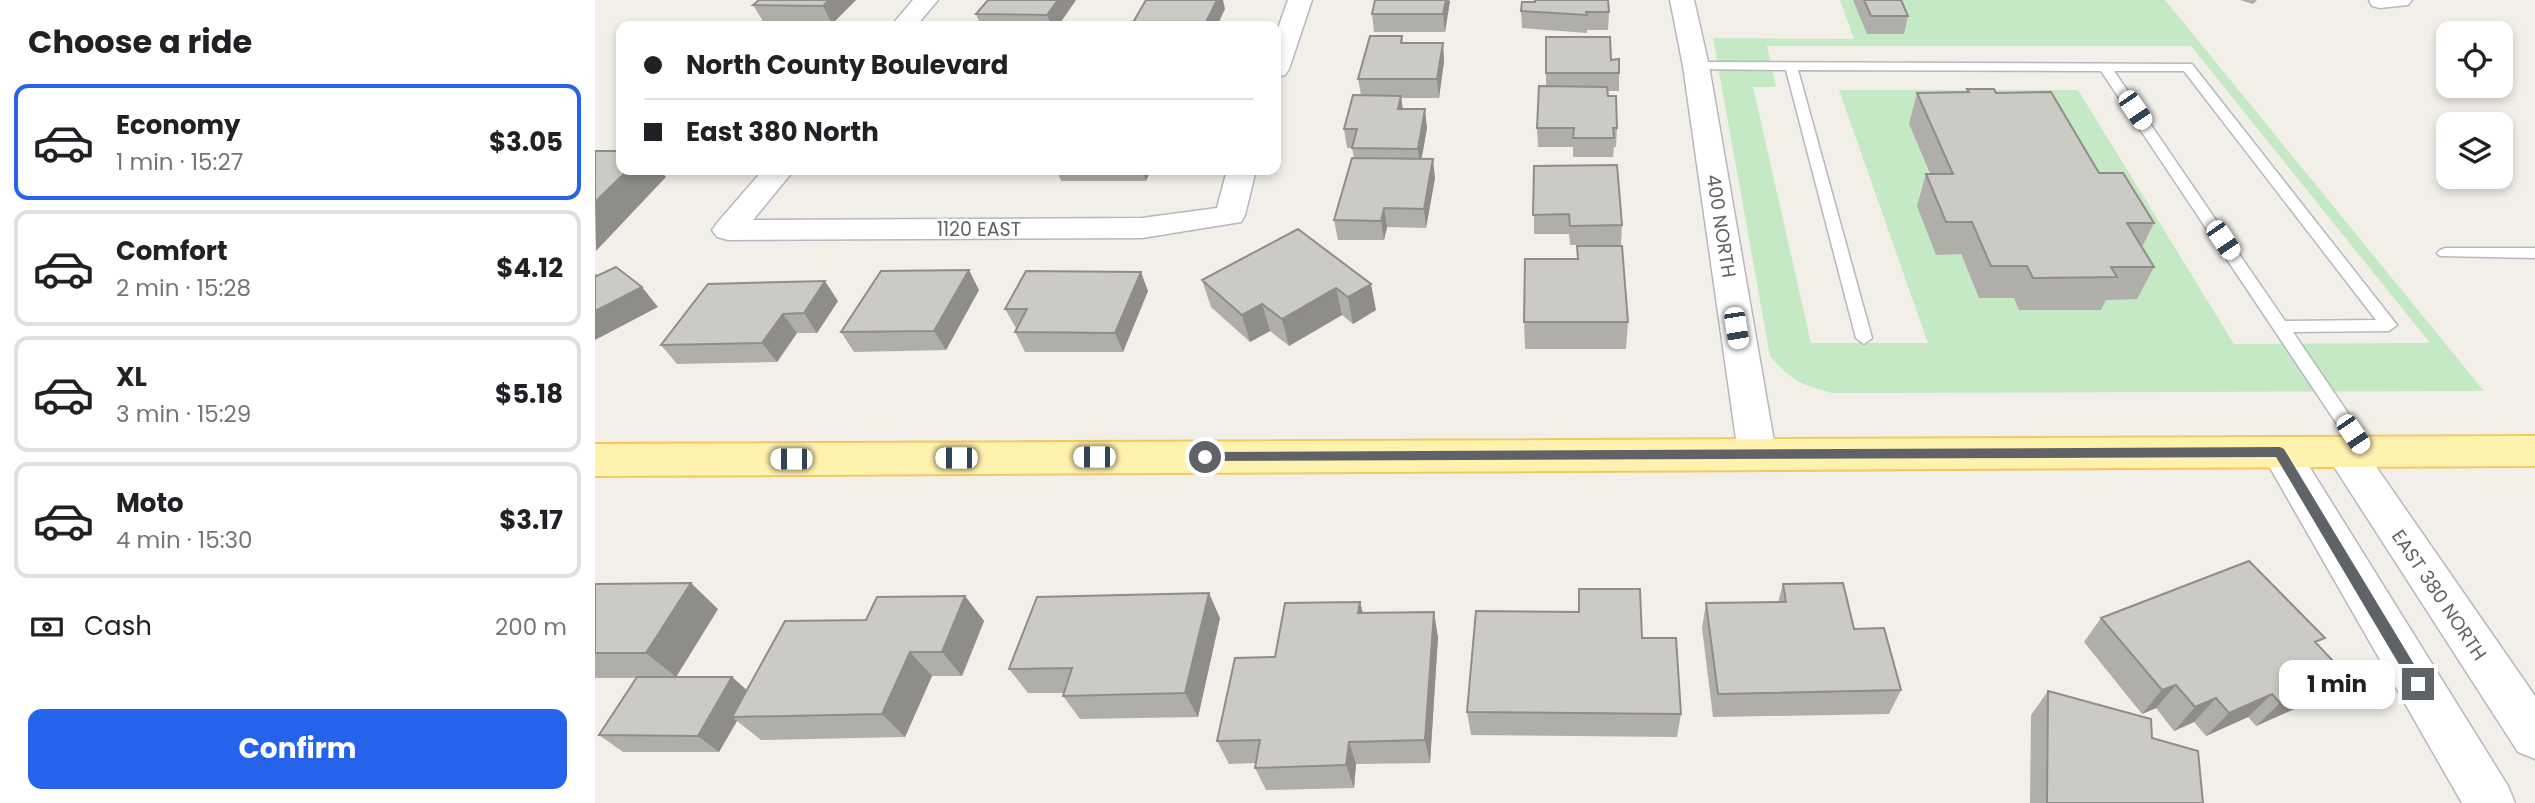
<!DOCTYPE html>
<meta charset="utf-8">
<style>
body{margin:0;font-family:Poppins,sans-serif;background:#f6f6f6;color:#202124;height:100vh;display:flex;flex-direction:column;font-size:26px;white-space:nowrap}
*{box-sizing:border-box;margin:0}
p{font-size:23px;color:#757577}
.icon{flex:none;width:38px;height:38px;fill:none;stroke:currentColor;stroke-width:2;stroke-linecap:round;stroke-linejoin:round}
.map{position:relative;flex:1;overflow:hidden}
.panel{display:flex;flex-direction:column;background:#fff;width:595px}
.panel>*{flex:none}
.hud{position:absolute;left:21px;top:21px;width:665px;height:154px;border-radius:14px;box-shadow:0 4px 10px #0003;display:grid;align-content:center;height:154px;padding:0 28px;background:#fff}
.fabs{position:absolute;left:1841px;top:21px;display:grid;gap:14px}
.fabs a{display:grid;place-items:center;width:77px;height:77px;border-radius:14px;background:#fff;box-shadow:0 4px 10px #0003;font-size:35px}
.end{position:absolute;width:32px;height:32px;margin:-16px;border:9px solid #5f6368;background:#fff;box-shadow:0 0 0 4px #fff}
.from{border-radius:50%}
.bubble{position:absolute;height:49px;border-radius:14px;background:#fff;box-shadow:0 4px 10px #0003;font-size:23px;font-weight:700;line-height:49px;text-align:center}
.car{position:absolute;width:21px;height:42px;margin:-21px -10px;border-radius:9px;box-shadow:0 0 5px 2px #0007;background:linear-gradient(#fff 24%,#345 0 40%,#fff 0 76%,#345 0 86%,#fff 0)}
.hud b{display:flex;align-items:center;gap:24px;height:66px;font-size:26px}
.hud b+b{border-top:2px solid #e0e0e0}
.hud i{width:18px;height:18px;background:#202124}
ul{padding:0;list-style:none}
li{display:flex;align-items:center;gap:21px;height:116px;margin:0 14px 10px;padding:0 14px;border:4px solid #e0e0e0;border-radius:14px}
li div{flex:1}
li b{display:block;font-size:26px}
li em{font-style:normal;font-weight:700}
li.selected{border-color:#2563eb}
li>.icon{width:63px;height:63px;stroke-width:1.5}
h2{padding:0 28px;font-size:32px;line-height:84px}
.pay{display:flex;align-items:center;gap:18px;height:77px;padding:0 28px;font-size:26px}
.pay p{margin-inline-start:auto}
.cta{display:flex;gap:14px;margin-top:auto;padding:14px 28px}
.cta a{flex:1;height:80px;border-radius:14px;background:#2563eb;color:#fff;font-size:28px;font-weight:700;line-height:80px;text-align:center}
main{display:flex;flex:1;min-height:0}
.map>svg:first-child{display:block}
.green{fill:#c5e8c5;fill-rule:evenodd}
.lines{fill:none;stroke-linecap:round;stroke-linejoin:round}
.service-casing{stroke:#b5b8bc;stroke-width:3}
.minor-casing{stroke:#b5b8bc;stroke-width:3}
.primary-casing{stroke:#f2c960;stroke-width:4}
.service{fill:#fff;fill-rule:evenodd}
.minor{fill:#fff;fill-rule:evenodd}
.primary{fill:#fff2af;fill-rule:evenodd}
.wall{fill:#afaea9}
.shaded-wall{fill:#8f8d8a}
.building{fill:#cccac5;stroke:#8f8d8a;stroke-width:2}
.route{fill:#5f6368}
.labels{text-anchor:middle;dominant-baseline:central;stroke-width:5;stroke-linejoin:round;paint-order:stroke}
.street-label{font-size:19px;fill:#5f6368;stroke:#fff}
</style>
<main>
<section class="panel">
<h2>Choose a ride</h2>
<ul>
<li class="selected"><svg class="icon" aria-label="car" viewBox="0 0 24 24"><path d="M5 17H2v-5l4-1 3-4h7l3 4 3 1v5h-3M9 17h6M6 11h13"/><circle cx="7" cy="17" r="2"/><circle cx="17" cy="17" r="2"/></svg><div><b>Economy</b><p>1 min · 15:27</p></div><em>$3.05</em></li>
<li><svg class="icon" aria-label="car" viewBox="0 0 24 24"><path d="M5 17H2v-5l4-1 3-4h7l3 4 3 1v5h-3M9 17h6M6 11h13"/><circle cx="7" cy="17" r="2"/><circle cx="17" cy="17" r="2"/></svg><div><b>Comfort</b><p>2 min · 15:28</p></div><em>$4.12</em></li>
<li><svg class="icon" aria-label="car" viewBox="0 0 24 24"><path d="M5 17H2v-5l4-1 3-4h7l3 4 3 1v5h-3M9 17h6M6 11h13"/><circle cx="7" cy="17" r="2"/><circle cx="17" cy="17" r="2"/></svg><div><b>XL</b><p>3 min · 15:29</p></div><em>$5.18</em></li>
<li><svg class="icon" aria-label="car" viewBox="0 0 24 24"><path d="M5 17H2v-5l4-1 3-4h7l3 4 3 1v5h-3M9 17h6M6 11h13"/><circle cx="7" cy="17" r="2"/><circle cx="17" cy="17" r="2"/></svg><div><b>Moto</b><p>4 min · 15:30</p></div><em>$3.17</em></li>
</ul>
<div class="pay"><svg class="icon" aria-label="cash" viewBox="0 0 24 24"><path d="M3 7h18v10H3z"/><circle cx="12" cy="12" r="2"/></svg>Cash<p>200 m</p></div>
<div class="cta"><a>Confirm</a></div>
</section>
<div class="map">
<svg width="1940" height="803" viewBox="0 0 1940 803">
<rect width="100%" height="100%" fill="#f1efe8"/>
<path class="green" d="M1245,0H1570L1889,391L1237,393C1205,384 1197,381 1175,356L1118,38L1259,39ZM1172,46H1596L1835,343L1639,344L1483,90H1244L1333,343H1216L1158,87H1181ZM1314,124L1505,310H1425L1419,298H1384Z"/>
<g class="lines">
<defs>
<path id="service" d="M1101,62L1597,64L1802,325L1794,331L1698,332L1776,447L1779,452L1776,457H1764L1506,71L1203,70L1277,338L1269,344L1261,338L1191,70L1097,69V63ZM1519,71H1589L1781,320L1690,321Z
M1850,248H1940V258L1845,256L1842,253L1845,250Z"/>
<path id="minor" d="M318,0H343L321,26H296Z
M693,0H717L694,69L690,75L681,77V34Z
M1075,0H1099L1114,66L1181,453L1176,463L1162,468L1148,463L1143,453L1088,66Z
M1774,0H1817L1813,5L1785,8L1777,6Z
M168,170H199L158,220L547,218L622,208L632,170H661L650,215L646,222L547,238L133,240L122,237L117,230L122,223Z
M1685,437L1699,442L1913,786L1920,803H1867L1666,452L1671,442Z
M1750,437L1764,442L1940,696V759L1923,752L1736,462L1731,452L1736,442Z"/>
<path id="primary" d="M1940,436V466L0,476V444Z"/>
</defs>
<use href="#service" class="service-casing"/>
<use href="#minor" class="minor-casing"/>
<use href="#primary" class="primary-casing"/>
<use href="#service" class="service"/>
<use href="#minor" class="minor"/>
<use href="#primary" class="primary"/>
</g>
<path class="wall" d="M261,0L237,24L169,23L158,5Z
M481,0L463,26H386L381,14Z
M855,0L850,32H779L777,14Z
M1258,0H1306L1313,16L1309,34H1272Z
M1645,0H1662L1658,4Z
M926,11L1014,12L1013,30H992V33L927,28Z
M807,36L808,43H848L849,61L844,98H806L808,109L832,128L826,159L840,178L831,228L792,227L789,240H743L739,220L759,158L757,148H752L749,129L766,95L763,79Z
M951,37L1024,73V91H1013V96L1022,128L1021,147H1019L1018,157H978V147H943L942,128L951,86Z
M1372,89L1401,93L1504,173L1559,223L1547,247L1559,267L1542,299L1511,300L1506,310H1424L1419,298H1384L1366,254L1341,255L1322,206L1331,174H1335L1314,124L1322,93L1371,92Z
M26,132V144L21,137Z
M939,166L1027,225L1026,245H975L974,234H939Z
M292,170H367L364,174L293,172Z
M462,170H556L551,181H466Z
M703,229L781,310L758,324L747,315L694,346L675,331L655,342L616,307L607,280Z
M982,246L1033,322L1031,349H930L929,322L982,259Z
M113,284L243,301L222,333H202L182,362L82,364L66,345Z
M384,290L351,350L259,352L246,332Z
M553,291L528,352H430L420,332L422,328H421L410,309Z
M0,584L123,609L81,677H137L152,690L271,620L370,596L389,621L367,676H337L310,737L166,740L142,721L124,752H28L4,735L42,678H0Z
M1188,584L1259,629L1306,690L1294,714L1118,717L1107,628L1111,603L1183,602Z
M984,589L1047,638L1086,714L1082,737L876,735L872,712L983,612Z
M765,602L768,613L843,637L835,763L761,764L759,788L671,790L660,768L661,763L634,764L622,741L680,657Z
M625,618L603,717L485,719L468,696L469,693H433L414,669Z
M1506,618L1722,645L1727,678L1706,706L1661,726L1653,717L1611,736L1599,722L1579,731L1561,708L1547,714L1489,642Z
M1453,691L1557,738L1608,803H1435L1436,715Z"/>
<path class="shaded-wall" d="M234,0H261L237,24L228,6Z
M463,0H481L463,26H457L452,15Z
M622,0H628L630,9L622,26H609Z
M851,0L855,1L850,32L848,14Z
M848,43L849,61L844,98L842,79Z
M806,96L808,114L803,109Z
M830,109L832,128L825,168L823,149Z
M838,159L840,178L831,228L829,209Z
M33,170H65L71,177L1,251L0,202Z
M547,170H556L551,181Z
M789,208L792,227L789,240L786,221Z
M374,270L384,290L351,350L339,331Z
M546,272L553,291L528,352L520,333Z
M230,281L243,301L222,333L209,313Z
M776,284L781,310L758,324L753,297Z
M47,287L63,307L0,340V311Z
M741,288L747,315L694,346L687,319Z
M667,304L675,331L655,342L647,315Z
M188,314L202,333L182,362L167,343Z
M96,583L123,609L81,677L51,653Z
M614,593L625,618L603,717L590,693Z
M370,596L389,621L367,676L347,652Z
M765,602L771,627L763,613Z
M839,612L843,637L835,763L830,740Z
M315,652L337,676L310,737L287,714Z
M1741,664L1716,688L1721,672Z
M137,677L157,695L137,717L142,721L124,752L103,736Z
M1732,683L1706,706L1661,726L1685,703Z
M1581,685L1561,708L1547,714L1567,690Z
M1677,694L1653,717L1611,736L1634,713Z
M1621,698L1599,722L1579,731L1600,707Z
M754,742L761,764L759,788L751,765Z"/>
<path class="building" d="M164,0H234L228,6L158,5Z
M393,0H463L452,15L381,14Z
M551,0H622L609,26H536Z
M780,0H851L848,14H777Z
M940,0H1013L1014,12H991L992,15L926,11L927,2H940Z
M1269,0H1306L1313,16H1276Z
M775,36H807L806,43H848L842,79H763Z
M951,37H1015L1016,60L1024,59V73H951Z
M944,86L1012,87L1013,96H1021L1022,128H1018L1019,138H978L979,128H942Z
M1372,89H1399L1401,93L1456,92L1504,173H1528L1559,223H1532L1559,267H1516L1522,277L1438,278L1432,266H1396L1377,222H1351L1331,174H1358L1322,93L1374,92Z
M758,95L806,96L803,109H830L823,149L757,148L762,129H749Z
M0,151H26V170H33L0,202Z
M757,158L838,159L829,209L789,208L786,221L739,220Z
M1022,165L1027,225L975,226L974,214L938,215L939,166Z
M703,229L776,284L753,297L741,288L687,319L667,304L647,315L607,280Z
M982,246H1027L1033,322H929L930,259H983Z
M21,267L47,287L0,311V275L2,276Z
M374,270L339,331L246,332L286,271Z
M431,271L546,272L520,333L420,332L432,309H410Z
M230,281L209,313L188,314L167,343L66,345L113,284Z
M1654,561L1730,638L1720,642L1741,664L1721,672L1732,683L1685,703L1677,694L1634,713L1621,698L1600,707L1581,685L1567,690L1506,618Z
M96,583L51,653H0V584Z
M1248,583L1259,629L1289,628L1306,690L1123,694L1111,603L1191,602L1188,584Z
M984,589H1045L1047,638H1081L1086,714L872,712L881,611L984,612Z
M614,593L590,693L468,696L477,668L414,669L442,597Z
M370,596L347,652H315L287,714L137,717L190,621L271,620L282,597Z
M765,602L763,613L839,612L830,740L754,742L751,765L660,768L665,740L622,741L640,658L680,657L690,603Z
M42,677H137L103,736L4,735Z
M1453,691L1556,719L1557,738L1603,751L1608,803H1452Z"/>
<path class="route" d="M1685,447L1689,449L1828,679V688H1818L1681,457L610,461L604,457L610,452Z"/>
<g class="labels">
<g class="street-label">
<text transform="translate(1126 226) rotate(81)">400 NORTH</text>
<text x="384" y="229">1120 EAST</text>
<text transform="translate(1844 595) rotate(56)">EAST 380 NORTH</text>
</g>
</g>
</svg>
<div class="fabs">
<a><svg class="icon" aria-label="locate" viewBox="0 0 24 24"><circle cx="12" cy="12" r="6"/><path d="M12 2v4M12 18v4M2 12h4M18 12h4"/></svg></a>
<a><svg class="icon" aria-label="layers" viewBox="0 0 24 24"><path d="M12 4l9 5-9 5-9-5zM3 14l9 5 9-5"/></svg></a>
</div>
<i class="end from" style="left:610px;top:457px"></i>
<i class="end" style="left:1823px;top:684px"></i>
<div class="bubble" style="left:1684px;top:660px;width:116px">1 min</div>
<i class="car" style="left:1540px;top:110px;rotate:146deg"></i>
<i class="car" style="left:1628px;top:240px;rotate:146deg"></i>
<i class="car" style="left:1141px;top:328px;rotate:171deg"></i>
<i class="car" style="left:1758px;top:434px;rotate:146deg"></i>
<i class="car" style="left:499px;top:457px;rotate:270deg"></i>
<i class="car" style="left:361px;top:458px;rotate:270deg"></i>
<i class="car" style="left:196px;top:459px;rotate:270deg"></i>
<div class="hud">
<b><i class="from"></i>North County Boulevard</b>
<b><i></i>East 380 North</b>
</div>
</div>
</main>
